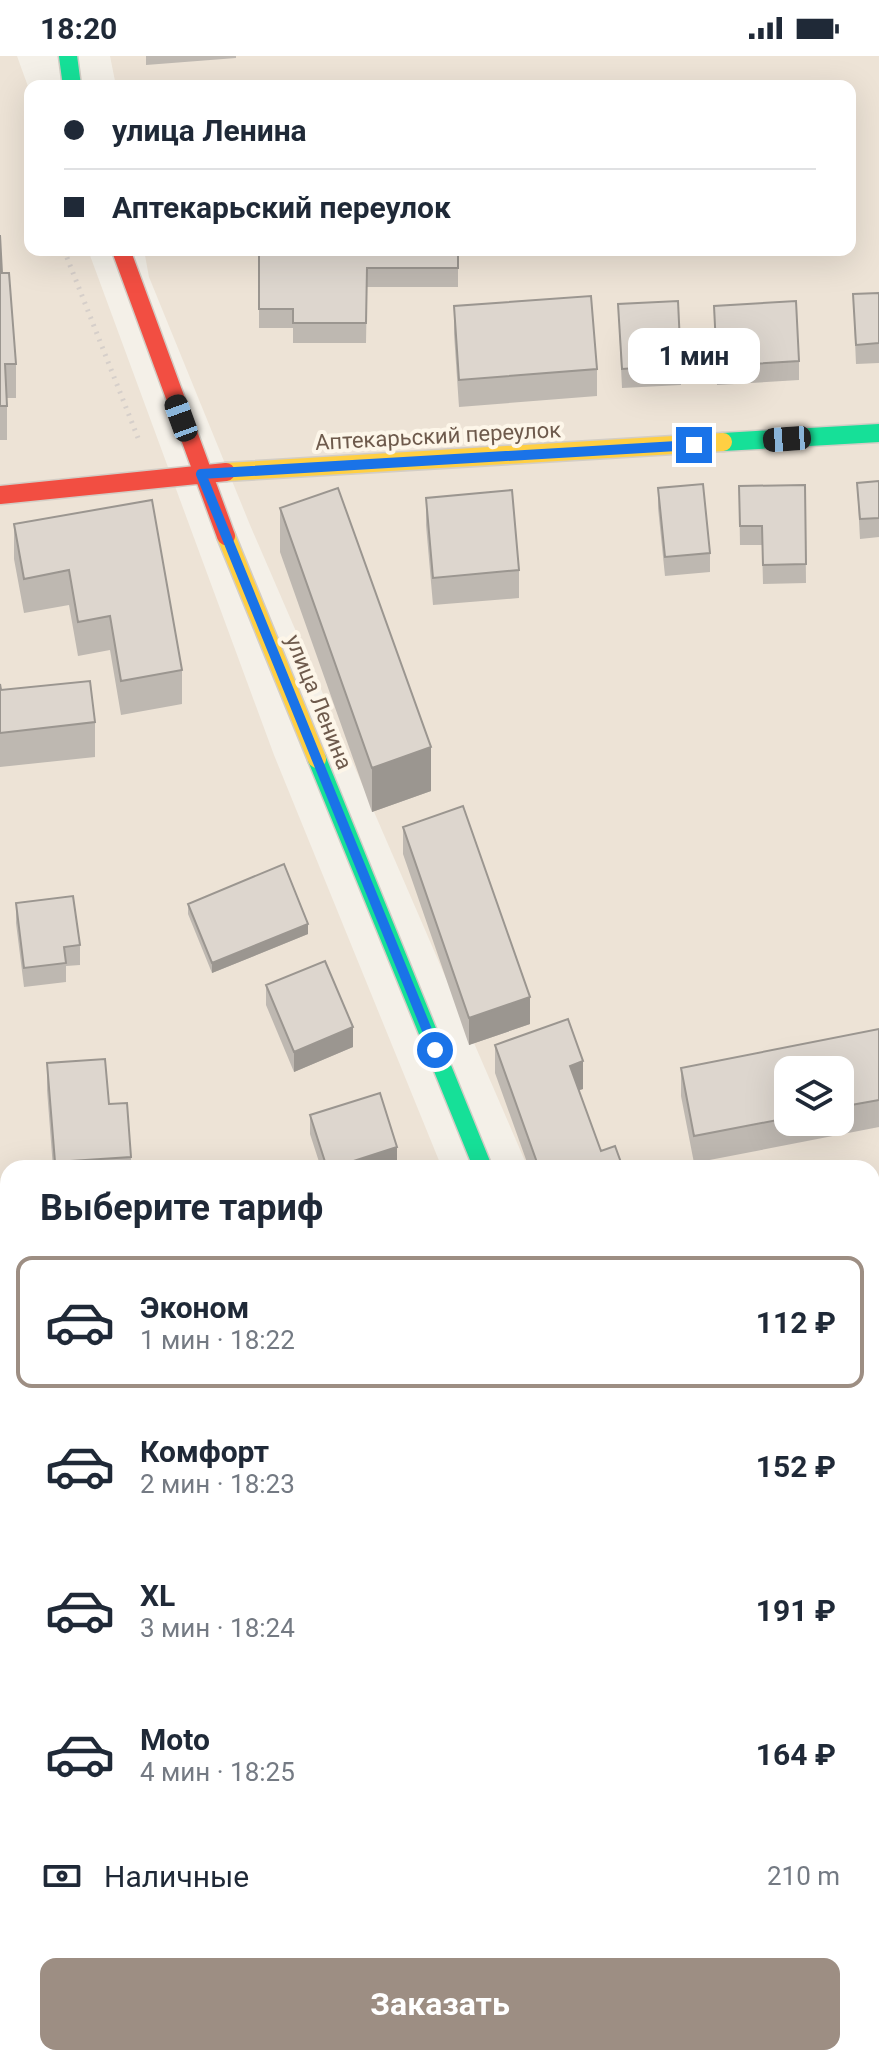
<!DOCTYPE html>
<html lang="ru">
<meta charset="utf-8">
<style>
body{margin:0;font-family:Roboto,sans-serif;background:#f6f6f7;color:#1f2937;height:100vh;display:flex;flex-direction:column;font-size:30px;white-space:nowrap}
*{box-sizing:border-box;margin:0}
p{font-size:26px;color:#747a83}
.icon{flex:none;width:44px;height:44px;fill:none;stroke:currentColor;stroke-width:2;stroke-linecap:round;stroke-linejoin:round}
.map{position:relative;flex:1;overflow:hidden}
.drawer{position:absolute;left:0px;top:1104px;width:880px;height:906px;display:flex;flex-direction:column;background:#fff;border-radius:24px 24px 0 0;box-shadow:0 8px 32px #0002}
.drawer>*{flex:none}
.guide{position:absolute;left:24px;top:24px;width:832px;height:176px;border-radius:16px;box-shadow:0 8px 32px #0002;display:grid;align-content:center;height:176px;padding:0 40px;background:#fff}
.buttons{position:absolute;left:774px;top:1000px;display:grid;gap:16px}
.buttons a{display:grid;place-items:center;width:80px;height:80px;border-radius:16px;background:#fff;box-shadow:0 8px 32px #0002;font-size:40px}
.end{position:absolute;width:36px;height:36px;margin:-18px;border:10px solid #1a73e8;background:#fff;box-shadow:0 0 0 4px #fff}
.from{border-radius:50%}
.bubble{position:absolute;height:56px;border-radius:16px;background:#fff;box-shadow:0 8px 32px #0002;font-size:26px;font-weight:700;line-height:56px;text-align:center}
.car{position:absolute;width:24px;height:48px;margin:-24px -12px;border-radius:10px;box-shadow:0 0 6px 2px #0007;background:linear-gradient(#222 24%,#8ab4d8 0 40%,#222 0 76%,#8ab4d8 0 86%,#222 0)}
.guide b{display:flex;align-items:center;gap:28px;height:76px;font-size:30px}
.guide b+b{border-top:2px solid #e0e1e3}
.guide i{width:20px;height:20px;background:#1f2937}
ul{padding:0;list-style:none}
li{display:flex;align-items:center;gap:24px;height:132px;margin:0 16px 12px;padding:0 24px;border:4px solid transparent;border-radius:16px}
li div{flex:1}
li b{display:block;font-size:30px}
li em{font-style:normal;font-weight:700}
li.current{border-color:#9d8e83}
li>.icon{width:72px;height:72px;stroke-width:1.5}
h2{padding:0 40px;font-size:36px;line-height:96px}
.pay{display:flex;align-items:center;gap:20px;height:88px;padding:0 40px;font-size:30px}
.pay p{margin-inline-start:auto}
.cta{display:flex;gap:16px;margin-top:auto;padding:16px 40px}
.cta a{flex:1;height:92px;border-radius:16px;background:#9d8e83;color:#fff;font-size:32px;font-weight:700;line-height:92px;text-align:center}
.status{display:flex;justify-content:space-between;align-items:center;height:56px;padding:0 40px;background:#fff;direction:ltr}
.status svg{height:22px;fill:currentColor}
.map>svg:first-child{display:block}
.residential{fill:#ede3d6;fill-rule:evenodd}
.green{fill:#e0ead4}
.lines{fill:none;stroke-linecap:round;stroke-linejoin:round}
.street-casing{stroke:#d2ccc5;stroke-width:37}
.fast-casing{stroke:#d3cdc5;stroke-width:21}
.slow-casing{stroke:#d3cdc5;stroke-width:21}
.jam-casing{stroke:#d3cdc5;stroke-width:21}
.path{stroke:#d6cfca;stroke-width:5;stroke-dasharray:2 6;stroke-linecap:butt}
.street{stroke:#fdfdfc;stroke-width:34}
.fast{stroke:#16e098;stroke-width:18}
.slow{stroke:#ffcf43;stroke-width:18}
.jam{stroke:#f24e42;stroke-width:18}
.wall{fill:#beb8b1;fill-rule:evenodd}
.shaded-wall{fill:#9b9690}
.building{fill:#ddd6ce;stroke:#9b9690;stroke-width:2}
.route{stroke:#1a73e8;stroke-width:10}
.labels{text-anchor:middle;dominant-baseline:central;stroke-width:8;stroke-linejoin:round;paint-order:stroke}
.street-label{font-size:22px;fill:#6e5a4c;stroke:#fdf6e9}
</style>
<div class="status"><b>18:20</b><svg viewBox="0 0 49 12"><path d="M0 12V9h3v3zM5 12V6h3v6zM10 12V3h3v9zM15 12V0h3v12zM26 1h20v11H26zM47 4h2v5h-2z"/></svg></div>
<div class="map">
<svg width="879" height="2009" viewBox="0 0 879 2009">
<rect width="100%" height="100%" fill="#f4f0e8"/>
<path class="residential" d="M0,0H17L30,36V194H88L274,699L442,1112H8V2002H716L718,2009H0Z
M110,0H879V1305L872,1307V1112H528L250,469L149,221L144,194H850V30H116ZM788,1014H840V1066H788Z"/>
<path class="green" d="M879,1311V1880L872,1881V1312Z"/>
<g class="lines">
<defs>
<path id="street" d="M872,1308L879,1307
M0,1495L8,1493
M872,1941L879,1939"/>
<path id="fast" d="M68,0L72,30
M723,386L879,377
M317,703L483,1112"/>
<path id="slow" d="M226,416L723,386
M226,480L317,703"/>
<path id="jam" d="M121,194L226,480
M0,439L226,416
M805,2002L806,2009"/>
</defs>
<use href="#street" class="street-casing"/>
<use href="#fast" class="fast-casing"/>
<use href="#slow" class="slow-casing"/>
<use href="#jam" class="jam-casing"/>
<path class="path" d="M64,194L140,387
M872,1670L879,1669"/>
<use href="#street" class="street"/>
<use href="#fast" class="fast"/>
<use href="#slow" class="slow"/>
<use href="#jam" class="jam"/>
</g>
<path class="wall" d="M146,0H236V2L146,9Z
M0,179L2,217L16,308V342H7V384H0Z
M259,194H458V231H367L366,287H293V272H259Z
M879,237V307L856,308L853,238Z
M618,248L681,309V329L622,332Z
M454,250L597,313V340L459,351L454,278Z
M714,250L799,305V324L717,329Z
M879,425V481L860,483L857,427Z
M805,429L806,527L763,528L762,489H740L739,430Z
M658,432L710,497V516L665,520L658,452Z
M426,442L519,514V542L433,549L426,469Z
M152,444L182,614V648L121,659L110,594L78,600L69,549L24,557L14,503V468Z
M280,452L431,735L372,756L280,496Z
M0,628L1,634L95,666V701L0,711Z
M403,771L530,968L469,989L403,798Z
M16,847L80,889V909L66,910V926L24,931L16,867Z
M188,848L308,878L212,917L188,858Z
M266,929L353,991L294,1016L266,949Z
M879,975V1071L694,1107L681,1040V1012ZM788,1014H840V1066H788Z
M495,989L583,1033L579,1034L601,1095L623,1112H529L495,1017Z
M47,1007L109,1048L131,1101V1112H53L47,1034Z
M310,1059L397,1111L392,1112H321L310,1078Z
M0,1203L3,1227V1246H0Z
M8,1334V1438L0,1401V1336Z
M872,1422L879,1423V1654L872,1656Z
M879,1683V1781L872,1782V1684Z"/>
<path class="shaded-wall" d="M431,691V735L372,756V712Z
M308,868V878L212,917V907Z
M530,941V968L469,989V962Z
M353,971V991L294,1016V996Z
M583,1005V1033L570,1037V1010Z
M397,1091V1111L392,1112H332Z
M8,1607V1626L0,1628V1608Z"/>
<path class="building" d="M0,179L2,217H9L16,308H5L7,350H0Z
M259,194H458V212H367L366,267H293V253H259Z
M879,237V287L856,289L853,238Z
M591,240L597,313L459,324L454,250Z
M678,245L681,309L622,313L618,248Z
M796,245L799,305L717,310L714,250Z
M879,425V462L860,463L857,427Z
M703,428L710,497L665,501L658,432Z
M805,429L806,508L763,509L762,470H740L739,430Z
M338,432L431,691L372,712L280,452Z
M512,434L519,514L433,522L426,442Z
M152,444L182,614L121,625L110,560L78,566L69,514L24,523L14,468Z
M90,625L95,666L0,677V628L1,634Z
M463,750L530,941L469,962L403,771Z
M284,808L308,868L212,907L188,848Z
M73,840L80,889L64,891L66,907L24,912L16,847Z
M325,905L353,971L294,996L266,929Z
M568,963L583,1005L570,1010L601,1095L615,1090L623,1112H539L495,989Z
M879,973V1044L840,1051V1014H788V1062L694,1080L681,1012Z
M105,1003L109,1048L127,1047L131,1101L55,1106L47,1007Z
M380,1037L397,1091L332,1112H327L310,1059Z
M0,1203L3,1227H0Z
M8,1334V1419L0,1381V1336Z
M872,1422L879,1423V1620L872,1621Z
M8,1544V1607L0,1608V1545Z
M879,1683V1754L872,1755V1684Z
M350,2002H435L436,2009H351Z
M691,2002L692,2009L640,2008Z"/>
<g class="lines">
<path class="route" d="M435,994L201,418L694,389"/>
</g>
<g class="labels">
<g class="street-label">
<text transform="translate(438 380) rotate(-3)">Аптекарьский переулок</text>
<text transform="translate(319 646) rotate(68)">улица Ленина</text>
</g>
</g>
</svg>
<div class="buttons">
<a><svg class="icon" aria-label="layers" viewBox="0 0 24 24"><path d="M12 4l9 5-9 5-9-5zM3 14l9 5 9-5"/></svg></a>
</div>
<i class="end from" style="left:435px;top:994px"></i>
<i class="end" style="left:694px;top:389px"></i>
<div class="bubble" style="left:628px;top:272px;width:132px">1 мин</div>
<i class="car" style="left:181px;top:362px;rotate:340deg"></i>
<i class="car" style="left:787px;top:383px;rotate:266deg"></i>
<div class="guide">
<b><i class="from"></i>улица Ленина</b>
<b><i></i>Аптекарьский переулок</b>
</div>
<section class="drawer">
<h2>Выберите тариф</h2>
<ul>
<li class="current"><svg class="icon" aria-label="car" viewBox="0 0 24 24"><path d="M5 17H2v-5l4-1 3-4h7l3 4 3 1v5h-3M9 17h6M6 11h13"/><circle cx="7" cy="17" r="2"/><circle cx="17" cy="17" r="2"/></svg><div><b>Эконом</b><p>1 мин · 18:22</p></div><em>112 ₽</em></li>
<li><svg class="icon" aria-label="car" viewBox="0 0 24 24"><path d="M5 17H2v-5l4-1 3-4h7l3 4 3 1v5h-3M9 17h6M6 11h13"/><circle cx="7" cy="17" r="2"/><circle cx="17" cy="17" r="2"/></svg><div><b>Комфорт</b><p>2 мин · 18:23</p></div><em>152 ₽</em></li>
<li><svg class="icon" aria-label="car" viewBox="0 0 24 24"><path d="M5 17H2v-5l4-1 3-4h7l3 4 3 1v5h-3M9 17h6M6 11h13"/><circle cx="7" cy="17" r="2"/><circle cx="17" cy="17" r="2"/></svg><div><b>XL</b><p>3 мин · 18:24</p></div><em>191 ₽</em></li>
<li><svg class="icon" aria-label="car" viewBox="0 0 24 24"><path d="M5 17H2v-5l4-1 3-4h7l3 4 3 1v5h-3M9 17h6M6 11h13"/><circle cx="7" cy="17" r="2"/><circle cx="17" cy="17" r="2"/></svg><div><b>Moto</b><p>4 мин · 18:25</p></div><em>164 ₽</em></li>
</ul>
<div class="pay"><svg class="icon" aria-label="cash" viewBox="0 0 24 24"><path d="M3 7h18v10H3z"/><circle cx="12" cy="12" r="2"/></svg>Наличные<p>210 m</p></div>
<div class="cta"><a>Заказать</a></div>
</section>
</div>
